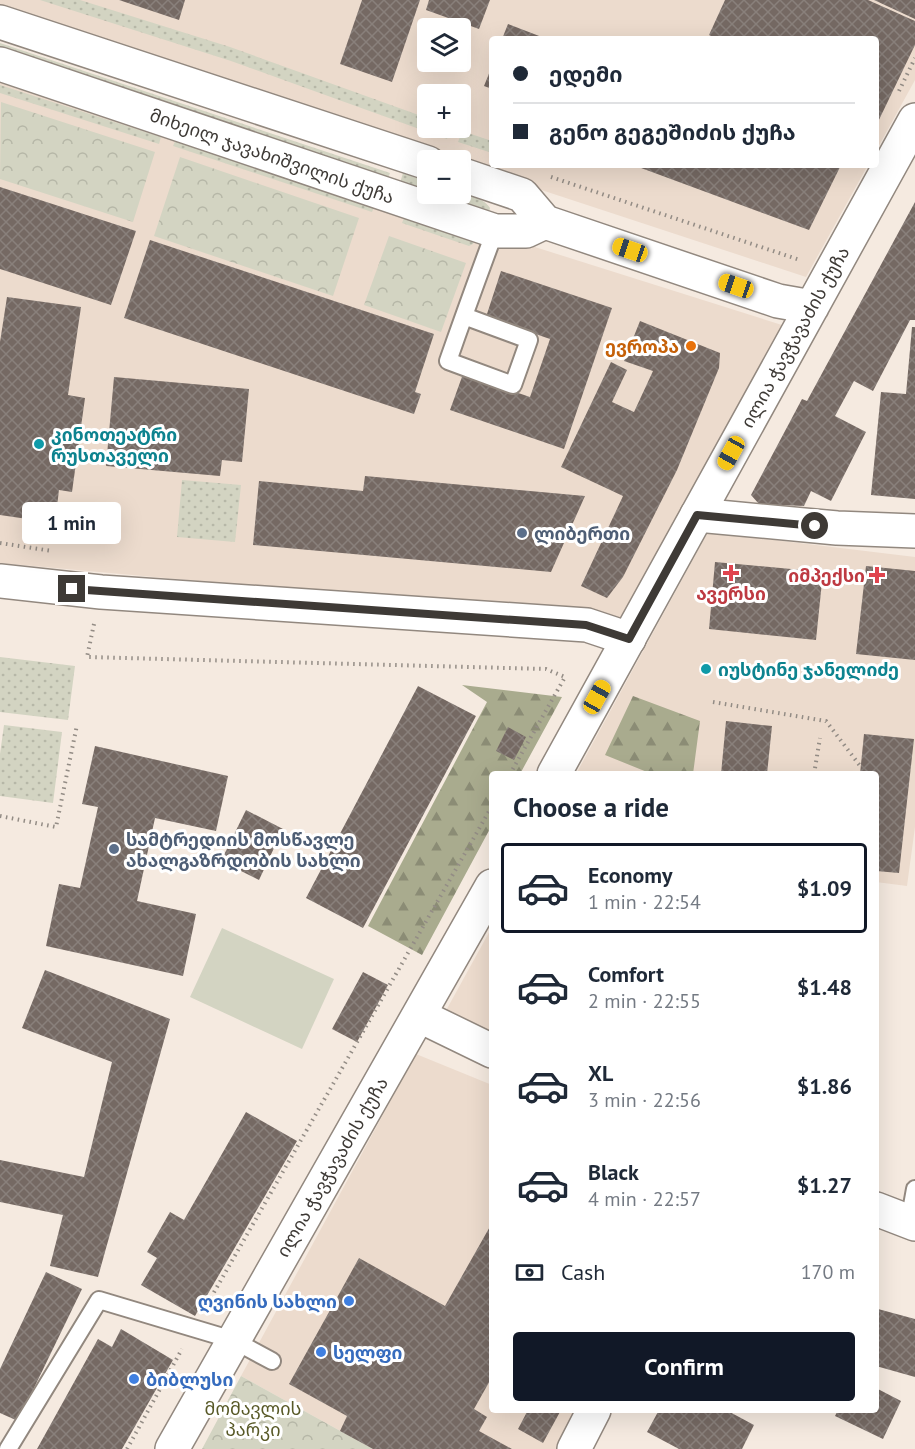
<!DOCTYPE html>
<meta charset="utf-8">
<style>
body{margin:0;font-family:"PT Sans","Noto Sans Georgian",sans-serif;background:#f6f6f7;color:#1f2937;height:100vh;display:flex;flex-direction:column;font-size:22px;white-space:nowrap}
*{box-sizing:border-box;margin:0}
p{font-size:20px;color:#747a83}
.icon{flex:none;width:33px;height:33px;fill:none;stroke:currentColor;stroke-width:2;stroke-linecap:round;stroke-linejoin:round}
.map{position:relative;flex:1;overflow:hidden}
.panel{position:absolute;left:489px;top:771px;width:390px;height:642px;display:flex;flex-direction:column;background:#fff;border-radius:6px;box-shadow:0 6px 24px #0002}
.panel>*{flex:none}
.guide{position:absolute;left:489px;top:36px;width:390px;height:132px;border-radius:6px;box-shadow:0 6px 24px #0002;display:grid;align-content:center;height:132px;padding:0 24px;background:#fff}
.tools{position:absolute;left:417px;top:18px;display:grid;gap:12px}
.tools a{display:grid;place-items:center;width:54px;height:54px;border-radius:6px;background:#fff;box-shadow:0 6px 24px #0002;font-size:30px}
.end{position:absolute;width:27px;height:27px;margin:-14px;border:8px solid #3e3a36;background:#fff;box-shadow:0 0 0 3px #fff}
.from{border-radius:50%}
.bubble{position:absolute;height:42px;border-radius:6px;background:#fff;box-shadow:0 6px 24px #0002;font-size:20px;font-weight:600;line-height:42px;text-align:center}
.car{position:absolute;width:18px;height:36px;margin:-18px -9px;border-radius:8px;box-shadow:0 0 4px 2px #0007;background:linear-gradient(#f5c518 24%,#345 0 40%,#f5c518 0 76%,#345 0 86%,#f5c518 0)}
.guide b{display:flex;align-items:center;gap:21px;height:57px;font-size:22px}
.guide b+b{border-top:2px solid #e0e1e3}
.guide i{width:15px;height:15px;background:#1f2937}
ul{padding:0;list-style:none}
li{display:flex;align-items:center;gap:18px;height:90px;margin:0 12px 9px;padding:0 12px;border:3px solid transparent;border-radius:6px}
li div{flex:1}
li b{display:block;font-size:22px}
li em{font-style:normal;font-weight:600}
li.on{border-color:#111827}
li>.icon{width:54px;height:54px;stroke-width:1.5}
h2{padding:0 24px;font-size:27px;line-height:72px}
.pay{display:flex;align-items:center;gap:15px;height:66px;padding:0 24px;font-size:22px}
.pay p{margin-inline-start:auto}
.action{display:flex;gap:12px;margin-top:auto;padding:12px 24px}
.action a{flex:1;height:69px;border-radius:6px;background:#111827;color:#fff;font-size:24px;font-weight:600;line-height:69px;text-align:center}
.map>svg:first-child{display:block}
.built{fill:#ecdbcd;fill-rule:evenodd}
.grass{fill:url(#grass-dots)}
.forest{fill:url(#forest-firs)}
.park{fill:url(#park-crowns)}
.pitch{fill:#d3d4c2}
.building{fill:url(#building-cross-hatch)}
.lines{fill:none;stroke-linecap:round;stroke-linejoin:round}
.lane-casing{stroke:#92887f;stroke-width:20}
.street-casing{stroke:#92887f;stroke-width:36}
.secondary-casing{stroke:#92887f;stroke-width:36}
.path{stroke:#938c85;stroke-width:4;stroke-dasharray:1.5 4.5;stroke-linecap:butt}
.lane{stroke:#fff;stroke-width:16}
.street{stroke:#fff;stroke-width:33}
.secondary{stroke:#fff;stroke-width:33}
.route{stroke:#3e3a36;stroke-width:8}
.food-dot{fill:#e8710a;stroke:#fff;stroke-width:2}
.culture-dot{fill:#0f9aa8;stroke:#fff;stroke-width:2}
.service-dot{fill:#5c6f8a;stroke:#fff;stroke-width:2}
.health-dot{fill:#e0444e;stroke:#fff;stroke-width:2}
.shop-dot{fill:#3f7fe0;stroke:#fff;stroke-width:2}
.labels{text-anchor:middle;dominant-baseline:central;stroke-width:6;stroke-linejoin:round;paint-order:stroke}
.street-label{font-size:18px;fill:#3e3a36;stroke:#fff}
.food-label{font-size:18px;font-weight:bold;fill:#c56008;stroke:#fff;text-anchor:end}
.culture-label{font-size:18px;font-weight:bold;fill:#0d838f;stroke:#fff;text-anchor:start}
.service-label{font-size:18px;font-weight:bold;fill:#4e5e75;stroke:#fff;text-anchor:start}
.health-label{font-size:18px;font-weight:bold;fill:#be3a42;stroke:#fff;text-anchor:end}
.shop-label{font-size:18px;font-weight:bold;fill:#366cbe;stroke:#fff;text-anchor:start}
.park-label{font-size:18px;fill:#585927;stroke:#fff}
</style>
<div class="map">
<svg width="915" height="1449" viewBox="0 0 915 1449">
<defs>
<pattern id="grass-dots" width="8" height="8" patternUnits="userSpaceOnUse" patternTransform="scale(1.5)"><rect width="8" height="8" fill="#d3d4c2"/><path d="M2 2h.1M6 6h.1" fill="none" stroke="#b6b7a7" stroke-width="1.8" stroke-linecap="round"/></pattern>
<pattern id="forest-firs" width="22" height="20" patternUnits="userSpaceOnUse" patternTransform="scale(1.5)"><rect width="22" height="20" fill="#a9ab8e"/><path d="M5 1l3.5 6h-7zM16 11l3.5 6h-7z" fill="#8b8c75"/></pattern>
<pattern id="park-crowns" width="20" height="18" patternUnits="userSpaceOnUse" patternTransform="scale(1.5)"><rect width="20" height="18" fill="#d3d4c2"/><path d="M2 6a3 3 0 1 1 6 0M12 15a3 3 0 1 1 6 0" fill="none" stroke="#b6b7a7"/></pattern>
<pattern id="building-cross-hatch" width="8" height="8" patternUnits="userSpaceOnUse" patternTransform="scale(1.5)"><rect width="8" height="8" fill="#756963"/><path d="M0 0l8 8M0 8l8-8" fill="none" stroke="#89807b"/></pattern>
</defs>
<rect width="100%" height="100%" fill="#f5eae0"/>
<path class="built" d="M0,0H915V80L876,151V39H492V165H868L806,277L0,12ZM428,28H460V62H428ZM428,94H460V128H428Z
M0,78L785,326L627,620L0,563Z
M708,532L915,557V827L907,886L876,882V774H576Z
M492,927V1037L443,1016Z
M416,1054L492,1085V1410H579L559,1449H373L241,1376Z"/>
<path class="grass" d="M40,0H80L230,47L427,118L428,128H451L447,139L231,61Z
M0,43L390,173L387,181L0,51Z
M0,85L161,137L159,144L0,93Z
M462,131L492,141V153L458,142Z
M176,139L375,205L372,212L173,146Z
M403,173L427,182L428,193L400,183Z
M428,194C446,194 479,191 490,208L489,212Z
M406,213L475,239L473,244L469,246L402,223Z
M182,480L241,485L235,542L177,537Z
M0,657L75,666L68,720L0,712Z
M4,725L62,732L53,803L0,796V754Z"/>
<path class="forest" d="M462,685L562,697L520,774H492V825L422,955L368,926L487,702Z
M633,696L700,721L693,774H652L605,755Z"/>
<path class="park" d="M1,102L155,152L133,222L0,179Z
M180,157L359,218L333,296L154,236Z
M389,236L466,263L441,332L364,305Z
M241,1376L373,1449H202Z"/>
<path class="pitch" d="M222,928L334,979L302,1049L190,997Z"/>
<path class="building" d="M119,0H185L179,20Z
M362,0H420L392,82L340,64Z
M429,0H490L479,29L426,10Z
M725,0H868L915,21V45L876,126V39H717L709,35Z
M874,0H915V19Z
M508,24L547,39H502Z
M492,66V89L484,86Z
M633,165H841L809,230Z
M0,187L136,231L111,305L0,269Z
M915,202V320H910L873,391L854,381L835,416L866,432L831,501L811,491L804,506L759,504L751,495L802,399L807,401Z
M150,240L434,334L415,392L421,394L414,414L124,318Z
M501,271L612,308L564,449L450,410L463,374L530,397L550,339L486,317Z
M7,297L81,307L68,395L85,398L72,492L59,490L55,523L0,515V342Z
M640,321L720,353L719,368L677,470L623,577L607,598L581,586L623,496L561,467L611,362L627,370L612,402L634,412L653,371L624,361Z
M912,327H915V499L871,495L881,392L906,394Z
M114,377L249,389L242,462L222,460L220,476L106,466Z
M365,476L585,496L551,572L253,545L259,481L363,491Z
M715,562L823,572L816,640L709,629Z
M866,566L915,571V660L856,654Z
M418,686L476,716L363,928L306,898Z
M726,721L772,726L767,774H721Z
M508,727L526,737L514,760L496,751Z
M864,734L914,739L899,873L876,871V774H860Z
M95,746L228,776L216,831L155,818L137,901L196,914L183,976L46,946L59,884L80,888L98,807L82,804Z
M246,810L283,829L259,880L221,861Z
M45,970L170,1019L98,1277L50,1266L63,1215L0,1202V1160L84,1177L112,1062L22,1028Z
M363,972L388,985L357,1042L332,1029Z
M246,1112L297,1141L195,1316L141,1285L157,1258L147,1252L170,1212L184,1220Z
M492,1223V1377L474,1409L487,1417L479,1431L512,1449H373L340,1431L347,1416L289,1384L359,1258L445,1306Z
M46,1272L82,1289L18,1421L0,1413V1369Z
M878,1309L915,1319V1377L876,1366Z
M121,1329L173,1360L122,1449H37L98,1339L112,1347Z
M876,1388L901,1401L883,1439L835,1416L838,1410H876Z
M528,1410H561L543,1443L518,1429Z
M659,1410H726L754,1425L742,1449H679L647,1432Z"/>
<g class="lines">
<defs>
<path id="lane" d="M464,316L529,340L513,385L448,361C463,318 479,274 495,231
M909,1222L915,1189
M8,1449L99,1300L233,1340L272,1361"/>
<path id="street" d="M697,515L837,528L915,531
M0,581L101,592L587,625L629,639
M420,1016L492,1051
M876,1209L915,1224
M574,1449L594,1410"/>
<path id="secondary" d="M0,22L428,163
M0,64L495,231H526L545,222
M460,174L522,195L545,222L778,301L812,307
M554,774L915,120
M172,1449L492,886"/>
</defs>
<use href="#lane" class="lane-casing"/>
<use href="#street" class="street-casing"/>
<use href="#secondary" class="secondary-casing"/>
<path class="path" d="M899,91L915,58
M551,177L800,260
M0,543L52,551
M94,624L87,657L546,669L565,677L510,774
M713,702L826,721L861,767
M814,774L820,738
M0,816L56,827L77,725
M205,1308L492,806
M127,1449L182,1349"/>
<use href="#lane" class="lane"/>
<use href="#street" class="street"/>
<use href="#secondary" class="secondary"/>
</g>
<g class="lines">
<path class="route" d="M72,589L586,625L629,639L697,515L815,526"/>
</g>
<circle class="food-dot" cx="691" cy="346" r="6"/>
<g class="culture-dot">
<circle cx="39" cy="444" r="6"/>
<circle cx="706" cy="669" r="6"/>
</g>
<g class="service-dot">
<circle cx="522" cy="533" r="6"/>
<circle cx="114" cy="849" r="6"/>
</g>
<g class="health-dot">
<path d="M728 564h6v6h6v6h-6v6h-6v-6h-6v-6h6z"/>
<path d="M874 566h6v6h6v6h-6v6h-6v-6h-6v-6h6z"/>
</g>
<g class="shop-dot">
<circle cx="349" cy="1301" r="6"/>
<circle cx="321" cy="1352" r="6"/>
<circle cx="134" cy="1379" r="6"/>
</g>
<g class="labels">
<g class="street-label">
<text transform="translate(272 156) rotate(19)">მიხეილ ჯავახიშვილის ქუჩა</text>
<text transform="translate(795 337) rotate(-61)">ილია ჭავჭავაძის ქუჩა</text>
<text transform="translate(332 1167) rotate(-60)">ილია ჭავჭავაძის ქუჩა</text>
</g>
<g class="food-label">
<text x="679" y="346">ევროპა</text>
</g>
<g class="culture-label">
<text x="51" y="434">კინოთეატრი<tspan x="51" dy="21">რუსთაველი</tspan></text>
<text x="718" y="669">იუსტინე ჯანელიძე</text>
</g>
<g class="service-label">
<text x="534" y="533">ლიბერთი</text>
<text x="126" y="839">სამტრედიის მოსწავლე<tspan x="126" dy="21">ახალგაზრდობის სახლი</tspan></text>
</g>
<g class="health-label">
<text x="865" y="575">იმპექსი</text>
<text x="731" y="593" text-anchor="middle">ავერსი</text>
</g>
<g class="shop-label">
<text x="337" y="1301" text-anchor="end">ღვინის სახლი</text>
<text x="333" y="1352">სელფი</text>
<text x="146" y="1379">ბიბლუსი</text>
</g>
<g class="park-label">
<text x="253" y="1408">მომავლის<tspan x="253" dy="21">პარკი</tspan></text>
</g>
</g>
</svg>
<div class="tools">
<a><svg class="icon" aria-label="layers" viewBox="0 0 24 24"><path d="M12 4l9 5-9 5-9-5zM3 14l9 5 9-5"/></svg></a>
<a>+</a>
<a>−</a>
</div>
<i class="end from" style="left:815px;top:526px"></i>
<i class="end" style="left:72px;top:589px"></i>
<div class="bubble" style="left:22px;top:502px;width:99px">1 min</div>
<i class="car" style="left:630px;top:250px;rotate:289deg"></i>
<i class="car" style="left:736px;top:286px;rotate:289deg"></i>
<i class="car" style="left:731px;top:453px;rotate:209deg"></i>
<i class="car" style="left:597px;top:697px;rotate:29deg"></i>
<div class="guide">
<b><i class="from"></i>ედემი</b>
<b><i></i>გენო გეგეშიძის ქუჩა</b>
</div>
<section class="panel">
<h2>Choose a ride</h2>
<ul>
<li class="on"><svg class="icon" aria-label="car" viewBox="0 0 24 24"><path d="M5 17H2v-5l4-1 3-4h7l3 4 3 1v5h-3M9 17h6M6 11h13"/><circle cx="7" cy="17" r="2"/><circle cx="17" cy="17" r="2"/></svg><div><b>Economy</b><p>1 min · 22:54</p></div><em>$1.09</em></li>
<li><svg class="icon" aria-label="car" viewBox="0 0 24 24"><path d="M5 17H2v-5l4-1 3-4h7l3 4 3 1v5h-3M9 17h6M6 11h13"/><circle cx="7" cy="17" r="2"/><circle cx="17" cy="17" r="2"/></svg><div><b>Comfort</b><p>2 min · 22:55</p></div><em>$1.48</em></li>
<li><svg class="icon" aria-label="car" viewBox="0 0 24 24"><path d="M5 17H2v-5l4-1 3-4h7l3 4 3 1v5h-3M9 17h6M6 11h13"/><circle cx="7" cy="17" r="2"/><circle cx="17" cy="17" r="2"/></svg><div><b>XL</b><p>3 min · 22:56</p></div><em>$1.86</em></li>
<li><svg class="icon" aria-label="car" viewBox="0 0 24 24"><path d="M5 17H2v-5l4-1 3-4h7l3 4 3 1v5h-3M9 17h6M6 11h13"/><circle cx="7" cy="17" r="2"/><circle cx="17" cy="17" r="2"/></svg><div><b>Black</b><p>4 min · 22:57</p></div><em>$1.27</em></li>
</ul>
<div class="pay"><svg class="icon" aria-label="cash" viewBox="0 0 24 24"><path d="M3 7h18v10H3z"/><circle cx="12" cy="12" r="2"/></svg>Cash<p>170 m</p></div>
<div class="action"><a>Confirm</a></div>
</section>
</div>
